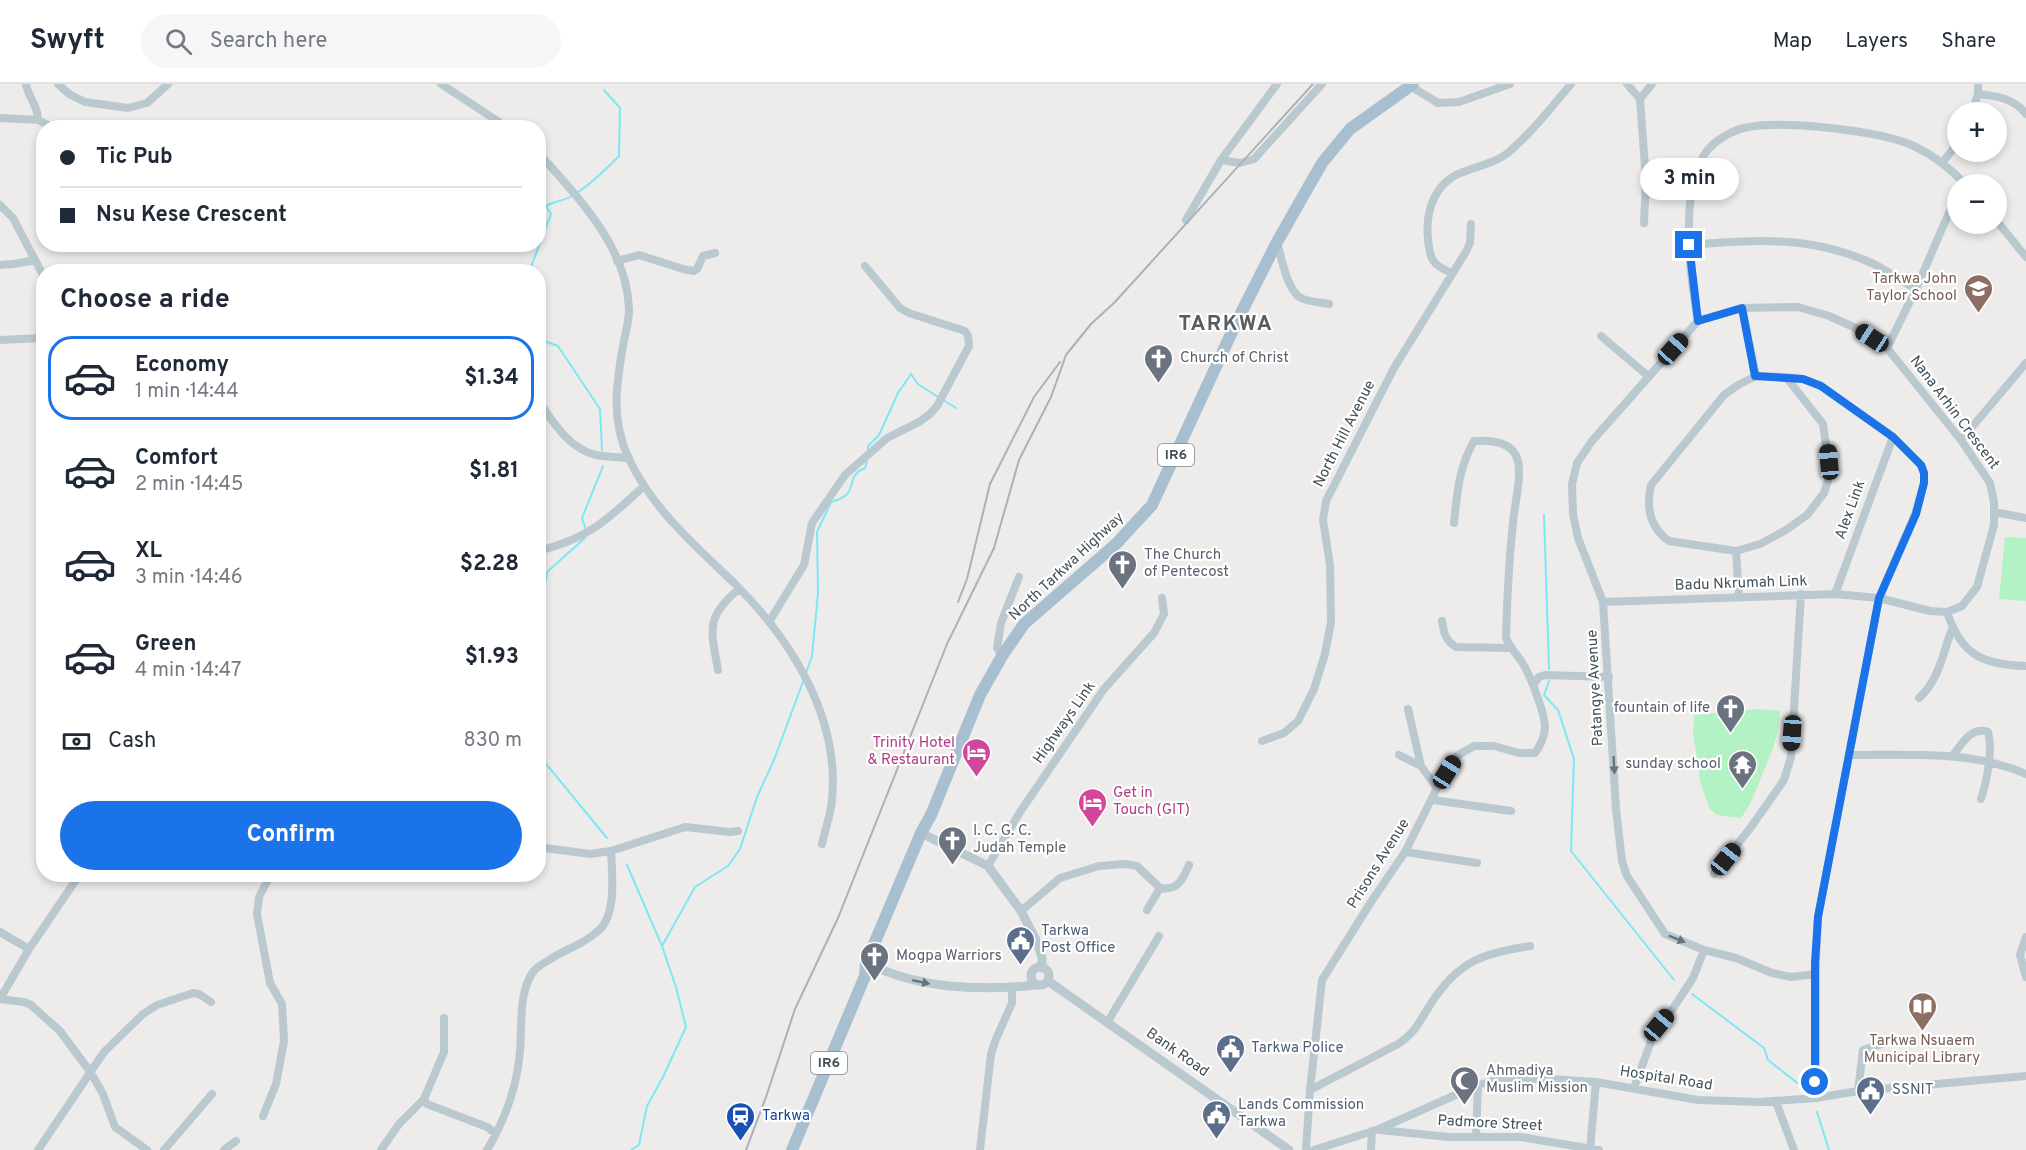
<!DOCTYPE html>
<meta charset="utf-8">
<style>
body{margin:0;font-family:Overpass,sans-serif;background:#f6f6f7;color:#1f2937;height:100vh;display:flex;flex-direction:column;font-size:22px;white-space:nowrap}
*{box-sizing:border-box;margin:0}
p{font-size:20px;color:#747a83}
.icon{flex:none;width:33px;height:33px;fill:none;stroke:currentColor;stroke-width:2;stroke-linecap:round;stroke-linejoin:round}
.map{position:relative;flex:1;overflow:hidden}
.side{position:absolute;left:36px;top:180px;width:510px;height:618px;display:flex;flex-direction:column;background:#fff;border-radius:24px;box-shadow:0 3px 9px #0003}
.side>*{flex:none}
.guide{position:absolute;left:36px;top:36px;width:510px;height:132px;border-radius:24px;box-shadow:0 3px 9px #0003;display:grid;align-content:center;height:132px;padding:0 24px;background:#fff}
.fabs{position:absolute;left:1947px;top:18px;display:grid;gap:12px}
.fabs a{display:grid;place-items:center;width:60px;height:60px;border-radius:50%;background:#fff;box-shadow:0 3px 9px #0003;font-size:30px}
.end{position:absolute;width:27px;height:27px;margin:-14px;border:8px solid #1a73e8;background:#fff;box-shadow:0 0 0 3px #fff}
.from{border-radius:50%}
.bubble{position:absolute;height:42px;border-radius:21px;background:#fff;box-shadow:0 3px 9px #0003;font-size:20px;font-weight:700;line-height:42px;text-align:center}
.car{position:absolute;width:18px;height:36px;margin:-18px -9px;border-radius:8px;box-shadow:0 0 4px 2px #0007;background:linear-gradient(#222 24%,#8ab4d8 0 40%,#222 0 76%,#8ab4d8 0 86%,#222 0)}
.guide b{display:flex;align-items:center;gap:21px;height:57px;font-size:22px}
.guide b+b{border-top:2px solid #e0e1e3}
.guide i{width:15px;height:15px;background:#1f2937}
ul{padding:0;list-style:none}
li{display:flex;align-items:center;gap:18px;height:84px;margin:0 12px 9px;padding:0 12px;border:3px solid transparent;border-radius:24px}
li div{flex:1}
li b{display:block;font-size:22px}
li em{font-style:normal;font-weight:700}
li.current{border-color:#1a73e8}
li>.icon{width:54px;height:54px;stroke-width:1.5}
h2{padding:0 24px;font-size:27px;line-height:72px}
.pay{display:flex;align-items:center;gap:15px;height:66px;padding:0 24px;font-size:22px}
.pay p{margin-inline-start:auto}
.cta{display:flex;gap:12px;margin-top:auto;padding:12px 24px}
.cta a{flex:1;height:69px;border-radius:36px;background:#1a73e8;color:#fff;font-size:24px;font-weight:700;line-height:69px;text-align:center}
header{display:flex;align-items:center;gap:36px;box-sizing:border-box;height:84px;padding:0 30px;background:#fff;border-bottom:2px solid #e0e1e3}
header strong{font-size:28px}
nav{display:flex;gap:33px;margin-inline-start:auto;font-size:21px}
.search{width:420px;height:54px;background:#f6f6f7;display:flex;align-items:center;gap:15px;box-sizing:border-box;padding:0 21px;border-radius:33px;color:#747a83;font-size:22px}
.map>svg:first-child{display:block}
.green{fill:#b3f2c4}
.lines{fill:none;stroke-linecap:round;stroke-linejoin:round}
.stream{stroke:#7ce8f3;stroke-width:2}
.minor{stroke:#bac8d0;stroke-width:8}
.tertiary{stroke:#bac8d0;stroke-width:9}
.primary{stroke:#a7bfce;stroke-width:12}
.rail{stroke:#acb1b7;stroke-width:2}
.oneway{fill:#66757d}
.route{stroke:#1a73e8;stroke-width:8}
.labels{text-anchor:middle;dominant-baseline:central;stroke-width:4.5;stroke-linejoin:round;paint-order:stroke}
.shield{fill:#fff;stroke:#7b858c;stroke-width:1.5}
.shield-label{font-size:14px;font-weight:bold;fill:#42515a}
.education-label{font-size:15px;fill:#785e54;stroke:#fff;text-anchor:end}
.worship-label{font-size:15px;fill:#5b616d;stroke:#fff;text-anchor:start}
.street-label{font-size:15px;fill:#42515a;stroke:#fff}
.hotel-label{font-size:15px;fill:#b23c85;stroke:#fff;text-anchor:end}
.service-label{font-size:15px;fill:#4e5e75;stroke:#fff;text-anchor:start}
.transit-label{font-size:15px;fill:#164399;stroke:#fff;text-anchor:start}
.district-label{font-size:21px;font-weight:bold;letter-spacing:1.5px;fill:#575d61;stroke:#fff}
</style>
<header>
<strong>Swyft</strong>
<div class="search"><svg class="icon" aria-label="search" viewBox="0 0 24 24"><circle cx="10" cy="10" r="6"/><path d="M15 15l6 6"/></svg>Search here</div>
<nav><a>Map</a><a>Layers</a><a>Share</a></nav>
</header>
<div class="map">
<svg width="2026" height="1066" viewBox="0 0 2026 1066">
<rect width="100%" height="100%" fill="#eeebeb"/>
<path class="green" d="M2005,453L2026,454V517L1999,515Z
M1757,625L1780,627C1780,650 1771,670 1762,691C1756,706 1751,721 1741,734L1717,731L1710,725L1701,701L1693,649L1694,631Z"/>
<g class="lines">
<path class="stream" d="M529,188L551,130L546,122C554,117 564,117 572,112C590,101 604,87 619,72L620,24L604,6
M538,255L558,262L600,325L602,366
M943,316L956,324
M868,368V362L879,351L898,309L911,290L918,300L938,313
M1544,431L1549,585
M586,446L582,434L603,382
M538,545L547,488L585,454
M806,589L812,572L818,509L817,448L831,418C863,410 842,393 865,384L867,376
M1549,597L1544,611L1558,626L1574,675L1571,767L1674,896
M538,670L607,754
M627,781L662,862L676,903L686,943L663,993L647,1022L639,1061L631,1066
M662,862L695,803L728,782L740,765L757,713L774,676L804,595
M1692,910L1764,964L1768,976L1800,1001
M1817,1028L1829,1066"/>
<path class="minor" d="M26,0C28,14 38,20 38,36
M58,0L69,10L85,18L128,24L147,19L168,0
M441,0L508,44
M1627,0L1640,15L1646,96L1692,113
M1410,2L1438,19L1459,18L1510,0
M1978,10C1996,12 2014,14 2026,30
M1640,15L1652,0
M1972,28L1978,10V0
M0,34L38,36L54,44
M538,68C577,113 628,163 629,226C629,238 625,250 623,262C616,302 611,334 628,373C652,425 695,461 735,500C792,556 840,634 832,716C831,730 825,745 822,760
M1221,76L1240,79L1254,75L1322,0
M1942,79L1958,59
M0,121L13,134L44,193
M1186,136L1221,76L1277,0
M1996,136L2026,173
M1644,139L1646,96
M1277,158C1281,172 1287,207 1301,214C1309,218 1320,218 1329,220
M1689,161C1753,156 1806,151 1867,177C1884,184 1900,196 1916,205
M617,177L639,171L683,185L694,187L697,185L703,172L715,169
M0,181L14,180L35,176
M1452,189C1432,181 1430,176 1428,155C1425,127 1435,98 1463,88C1479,82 1497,78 1509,68C1532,48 1552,23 1571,0
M1742,224L1756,292
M1698,237L1592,357L1577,379L1572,400L1573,430L1578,454L1603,518L1616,725L1622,777L1627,792L1665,850L1704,866L1736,874L1772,889L1791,893L1816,890
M1698,237C1690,194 1679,105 1706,68C1714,57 1731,47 1744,44C1780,35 1881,47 1914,62C1933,71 1951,85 1965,100
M1601,252L1648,292
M0,256L44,254
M1887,264L1916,205L1958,108
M1756,292L1786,293L1823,340L1830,390L1824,409L1807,431L1786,446L1760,460L1736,467L1669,457C1649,443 1646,423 1651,401L1724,311L1738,301Z
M1786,293L1803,295L1821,302L1893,353L1921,381L1924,389V399L1915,430L1879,514L1818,833L1816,879V1014
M538,316C553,338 568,364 596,371C606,373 618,373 629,374
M1961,356L2026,279
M1994,428L2026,434
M538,467C588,455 607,436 643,403
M1736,467L1739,514
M1835,510L1893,353
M1603,518L1835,510L1879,514L1930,527L1947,528L1962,522L1977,503L1994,441V418L1990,399L1961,356L1887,264L1858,245L1829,232L1798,223L1742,224L1698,237
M1947,528C1961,571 1983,581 2026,582
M1442,537C1444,549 1445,556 1456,563L1510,564
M769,538L804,481L812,439L845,391L887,354L919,338L930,330L937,322L969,262L968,252L965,247L909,229L900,224L865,182
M1002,572L997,564L1001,539L1019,493
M718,586C711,546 705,533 739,505
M1533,601L1539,593L1545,591L1609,593
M1919,614C1939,597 1943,568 1952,545
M1408,625L1421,682L1437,704
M1262,657L1284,649L1298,637L1314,605L1325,570L1331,538L1330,481L1323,436L1326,417L1394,284L1467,166L1470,159L1471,140
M1399,671L1421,682
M1851,671C1909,671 1971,666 2026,690
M1953,671C1962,660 1971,642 1988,648C1993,666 1987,697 1981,715
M1433,716L1511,727
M538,763L590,770L611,767L685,743L730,748L738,747
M1405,768L1477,779
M988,782L1020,728L1104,605L1154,549L1164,530L1162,514
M1714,790L1751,743L1784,696L1791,673L1801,510
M1160,804C1178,807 1183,795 1189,781
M1021,827L1060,794L1099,782L1125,780L1137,782L1160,804L1147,826
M0,848L29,865
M2026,853L2020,871L2026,893
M0,915L24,918L31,921L60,947L91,989L103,1010L115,1043L147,1066
M0,915L29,865L80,790
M444,934V968L424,1015L427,1020L487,1043L496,1050
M1107,939L1159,852
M1634,1004L1653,952L1659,941L1672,926L1693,894L1704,866
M1310,1006L1398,960C1416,948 1419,938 1430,921C1457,878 1482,869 1530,862
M1858,1007L1863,966L1882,960
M1776,1018L1794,1066
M263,1032L276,1000L284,957L282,920L270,899L257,830L259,813L271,790
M1380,1046L1449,1053H1520L1599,1066
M1476,1053L1478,1001
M38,1066L104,968L143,930L157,921L193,909L199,910L211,918
M164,1066L212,1010
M224,1066L236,1057
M381,1066L399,1040L424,1015
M487,1066C505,1036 517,1003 520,967C522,944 519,916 529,895C533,884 543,880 552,874C567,865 586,859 599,846C617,830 612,789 611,767
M980,1066L991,970L996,955L1012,919V903
M1306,1066L1310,1006L1322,896L1371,818L1405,768L1437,704L1457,672L1474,662H1494L1519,669H1535C1541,661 1544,654 1545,644C1545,629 1530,591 1522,578C1516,569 1510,564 1506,554C1507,516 1509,477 1513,439C1514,422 1523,390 1517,374C1511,357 1489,356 1474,357C1459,383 1457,409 1454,439
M1314,1066L1379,1045L1478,1001L1501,995H1549L1596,998L1698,1016L1761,1018L1816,1014L1858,1007L2026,992
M1371,1066L1372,1047
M1590,1066L1596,998"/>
<path class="tertiary" d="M921,749L988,782L1021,827L1037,858L1042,873V884
M866,879C920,905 978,907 1036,901
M1031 892a9 9 0 1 1 18 0a9 9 0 1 1-18 0Z
M1048,897L1289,1066"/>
<path class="primary" d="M865,892L866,879L921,749L931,731L980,611L1002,572L1024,540L1116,460L1152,421L1237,237L1277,158L1322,79L1350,45L1413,0
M792,1066L865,892L870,885"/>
<path class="rail" d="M958,518L967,495L990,400L1034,313L1060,278
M746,1066L766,1013L795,925L838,834L947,560L994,464L1019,376L1051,313L1066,271L1091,240L1114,219L1313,0"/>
</g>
<defs><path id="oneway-solid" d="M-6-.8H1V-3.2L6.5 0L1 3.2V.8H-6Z" transform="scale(1.5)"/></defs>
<g class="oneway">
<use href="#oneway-solid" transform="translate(1614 681) rotate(87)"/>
<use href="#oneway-solid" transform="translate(1677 855) rotate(22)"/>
<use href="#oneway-solid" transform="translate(921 898) rotate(12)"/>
</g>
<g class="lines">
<path class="route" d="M1689,161L1698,237L1742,224L1755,292L1803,295L1821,302L1893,353L1921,381L1924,389V399L1916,430L1879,514L1818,833L1815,879V998"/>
</g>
<defs>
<symbol id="school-pin" viewBox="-11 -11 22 30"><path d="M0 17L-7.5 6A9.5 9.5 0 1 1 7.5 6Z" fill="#8d6e63" stroke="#fff"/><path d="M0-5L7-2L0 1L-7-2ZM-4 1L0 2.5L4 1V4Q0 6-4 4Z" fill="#fff"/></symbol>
<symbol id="church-pin" viewBox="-11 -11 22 30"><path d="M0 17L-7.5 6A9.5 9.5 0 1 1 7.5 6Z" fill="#6b7280" stroke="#fff"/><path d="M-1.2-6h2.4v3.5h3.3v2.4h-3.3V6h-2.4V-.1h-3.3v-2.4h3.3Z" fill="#fff"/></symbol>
<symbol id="hotel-pin" viewBox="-11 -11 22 30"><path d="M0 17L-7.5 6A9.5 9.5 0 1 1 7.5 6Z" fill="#d1479c" stroke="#fff"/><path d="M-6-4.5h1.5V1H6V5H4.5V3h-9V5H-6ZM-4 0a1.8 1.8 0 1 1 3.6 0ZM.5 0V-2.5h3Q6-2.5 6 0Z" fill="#fff"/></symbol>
<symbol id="temple-pin" viewBox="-11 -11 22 30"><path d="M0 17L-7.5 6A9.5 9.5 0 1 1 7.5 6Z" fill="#6b7280" stroke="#fff"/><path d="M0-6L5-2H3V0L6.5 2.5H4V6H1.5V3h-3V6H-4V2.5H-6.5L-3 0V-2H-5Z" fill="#fff"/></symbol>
<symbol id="civic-pin" viewBox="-11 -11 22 30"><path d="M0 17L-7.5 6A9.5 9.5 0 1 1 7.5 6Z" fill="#5c6f8a" stroke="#fff"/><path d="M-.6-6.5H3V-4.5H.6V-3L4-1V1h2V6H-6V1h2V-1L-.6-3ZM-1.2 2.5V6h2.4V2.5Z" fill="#fff"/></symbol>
<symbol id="library-pin" viewBox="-11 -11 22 30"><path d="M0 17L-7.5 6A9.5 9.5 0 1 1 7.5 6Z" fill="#8d6e63" stroke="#fff"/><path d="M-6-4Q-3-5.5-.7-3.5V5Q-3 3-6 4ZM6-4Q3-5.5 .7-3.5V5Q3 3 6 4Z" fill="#fff"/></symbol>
<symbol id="mosque-pin" viewBox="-11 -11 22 30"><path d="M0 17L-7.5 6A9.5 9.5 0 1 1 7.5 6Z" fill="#6b7280" stroke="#fff"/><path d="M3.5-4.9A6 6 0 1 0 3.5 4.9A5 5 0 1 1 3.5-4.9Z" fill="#fff"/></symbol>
<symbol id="station-pin" viewBox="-11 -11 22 30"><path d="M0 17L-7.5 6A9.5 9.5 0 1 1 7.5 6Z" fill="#1a4fb4" stroke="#fff"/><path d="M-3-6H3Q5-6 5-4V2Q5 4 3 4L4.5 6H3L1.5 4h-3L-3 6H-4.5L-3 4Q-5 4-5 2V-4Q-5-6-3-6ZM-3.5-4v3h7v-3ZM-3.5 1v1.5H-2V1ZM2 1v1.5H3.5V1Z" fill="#fff"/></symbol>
</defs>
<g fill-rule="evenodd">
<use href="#school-pin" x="1962" y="188" width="33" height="45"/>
<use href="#church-pin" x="1142" y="258" width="33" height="45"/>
<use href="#church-pin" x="1106" y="464" width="33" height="45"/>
<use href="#church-pin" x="1714" y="608" width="33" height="45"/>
<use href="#hotel-pin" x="960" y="652" width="33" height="45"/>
<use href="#temple-pin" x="1726" y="664" width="33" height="45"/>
<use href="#hotel-pin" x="1076" y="702" width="33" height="45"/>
<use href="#church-pin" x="936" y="740" width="33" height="45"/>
<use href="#civic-pin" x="1004" y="840" width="33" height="45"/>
<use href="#church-pin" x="858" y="856" width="33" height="45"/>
<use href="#library-pin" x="1906" y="906" width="33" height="45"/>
<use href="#civic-pin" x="1214" y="948" width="33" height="45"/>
<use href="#mosque-pin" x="1448" y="980" width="33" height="45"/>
<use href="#civic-pin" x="1854" y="990" width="33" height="45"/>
<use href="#civic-pin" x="1200" y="1014" width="33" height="45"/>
<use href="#station-pin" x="724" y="1016" width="33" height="45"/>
</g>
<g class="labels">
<g class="shield">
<rect x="1158" y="360" width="36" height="22" rx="4.5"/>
<rect x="811" y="968" width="36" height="22" rx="4.5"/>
</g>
<g class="shield-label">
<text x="1176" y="371">IR6</text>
<text x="829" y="979">IR6</text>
</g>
<g class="education-label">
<text x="1957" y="195">Tarkwa John<tspan x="1957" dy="17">Taylor School</tspan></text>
<text x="1922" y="957" text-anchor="middle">Tarkwa Nsuaem<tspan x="1922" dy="17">Municipal Library</tspan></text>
</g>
<g class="worship-label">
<text x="1180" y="274">Church of Christ</text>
<text x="1144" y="471">The Church<tspan x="1144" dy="17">of Pentecost</tspan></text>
<text x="1710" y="624" text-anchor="end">fountain of life</text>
<text x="1721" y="680" text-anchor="end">sunday school</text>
<text x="973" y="747">I. C. G. C.<tspan x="973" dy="17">Judah Temple</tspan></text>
<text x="896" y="872">Mogpa Warriors</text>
<text x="1486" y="987">Ahmadiya<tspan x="1486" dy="17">Muslim Mission</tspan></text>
</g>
<g class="street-label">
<text transform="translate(1954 329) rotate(53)">Nana Arhin Crescent</text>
<text transform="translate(1345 350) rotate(-63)">North Hill Avenue</text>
<text transform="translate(1851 426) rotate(-70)">Alex Link</text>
<text transform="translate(1067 483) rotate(-43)">North Tarkwa Highway</text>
<text transform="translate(1741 500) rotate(-2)">Badu Nkrumah Link</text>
<text transform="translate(1596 604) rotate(-93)">Patangye Avenue</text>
<text transform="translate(1065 639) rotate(-55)">Highways Link</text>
<text transform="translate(1379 780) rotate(-58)">Prisons Avenue</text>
<text transform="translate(1177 969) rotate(35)">Bank Road</text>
<text transform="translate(1666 995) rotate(9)">Hospital Road</text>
<text transform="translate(1490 1040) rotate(3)">Padmore Street</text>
</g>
<g class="hotel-label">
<text x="955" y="659">Trinity Hotel<tspan x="955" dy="17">&amp; Restaurant</tspan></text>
<text x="1113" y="709" text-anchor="start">Get in<tspan x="1113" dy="17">Touch (GIT)</tspan></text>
</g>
<g class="service-label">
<text x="1041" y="847">Tarkwa<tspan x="1041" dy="17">Post Office</tspan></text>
<text x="1251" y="964">Tarkwa Police</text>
<text x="1892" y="1006">SSNIT</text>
<text x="1238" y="1021">Lands Commission<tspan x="1238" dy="17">Tarkwa</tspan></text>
</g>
<g class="transit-label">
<text x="762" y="1032">Tarkwa</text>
</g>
<g class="district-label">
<text x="1226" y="240">TARKWA</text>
</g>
</g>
</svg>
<div class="fabs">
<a>+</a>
<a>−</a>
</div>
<i class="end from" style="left:1815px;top:998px"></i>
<i class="end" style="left:1689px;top:161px"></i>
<div class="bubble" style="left:1640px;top:74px;width:99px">3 min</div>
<i class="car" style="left:1872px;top:254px;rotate:303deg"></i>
<i class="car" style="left:1673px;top:265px;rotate:42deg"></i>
<i class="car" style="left:1829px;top:378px;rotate:355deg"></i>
<i class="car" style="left:1792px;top:649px;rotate:184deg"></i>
<i class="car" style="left:1447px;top:688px;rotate:32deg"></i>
<i class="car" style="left:1726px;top:775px;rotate:39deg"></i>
<i class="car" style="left:1659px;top:941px;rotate:40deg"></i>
<div class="guide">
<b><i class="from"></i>Tic Pub</b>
<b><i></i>Nsu Kese Crescent</b>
</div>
<section class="side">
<h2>Choose a ride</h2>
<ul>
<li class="current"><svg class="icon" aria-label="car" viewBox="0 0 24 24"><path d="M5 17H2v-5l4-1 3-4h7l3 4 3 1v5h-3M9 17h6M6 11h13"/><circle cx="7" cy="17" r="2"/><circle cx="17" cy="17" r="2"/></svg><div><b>Economy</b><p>1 min · 14:44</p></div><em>$1.34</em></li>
<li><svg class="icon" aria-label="car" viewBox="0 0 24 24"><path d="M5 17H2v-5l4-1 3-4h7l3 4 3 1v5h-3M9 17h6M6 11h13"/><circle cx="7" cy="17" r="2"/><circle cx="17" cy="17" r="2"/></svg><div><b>Comfort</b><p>2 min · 14:45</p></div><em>$1.81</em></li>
<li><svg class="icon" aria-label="car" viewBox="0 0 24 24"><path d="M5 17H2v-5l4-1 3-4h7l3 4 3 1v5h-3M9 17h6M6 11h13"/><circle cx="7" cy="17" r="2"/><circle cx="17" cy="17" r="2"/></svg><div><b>XL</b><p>3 min · 14:46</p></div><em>$2.28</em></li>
<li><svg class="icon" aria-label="car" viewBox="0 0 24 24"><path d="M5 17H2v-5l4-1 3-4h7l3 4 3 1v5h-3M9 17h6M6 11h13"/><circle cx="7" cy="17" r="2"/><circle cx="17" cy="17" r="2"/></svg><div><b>Green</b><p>4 min · 14:47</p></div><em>$1.93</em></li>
</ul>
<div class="pay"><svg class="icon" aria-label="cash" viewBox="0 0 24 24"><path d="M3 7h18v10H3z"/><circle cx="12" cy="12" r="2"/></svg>Cash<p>830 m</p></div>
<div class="cta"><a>Confirm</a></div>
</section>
</div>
